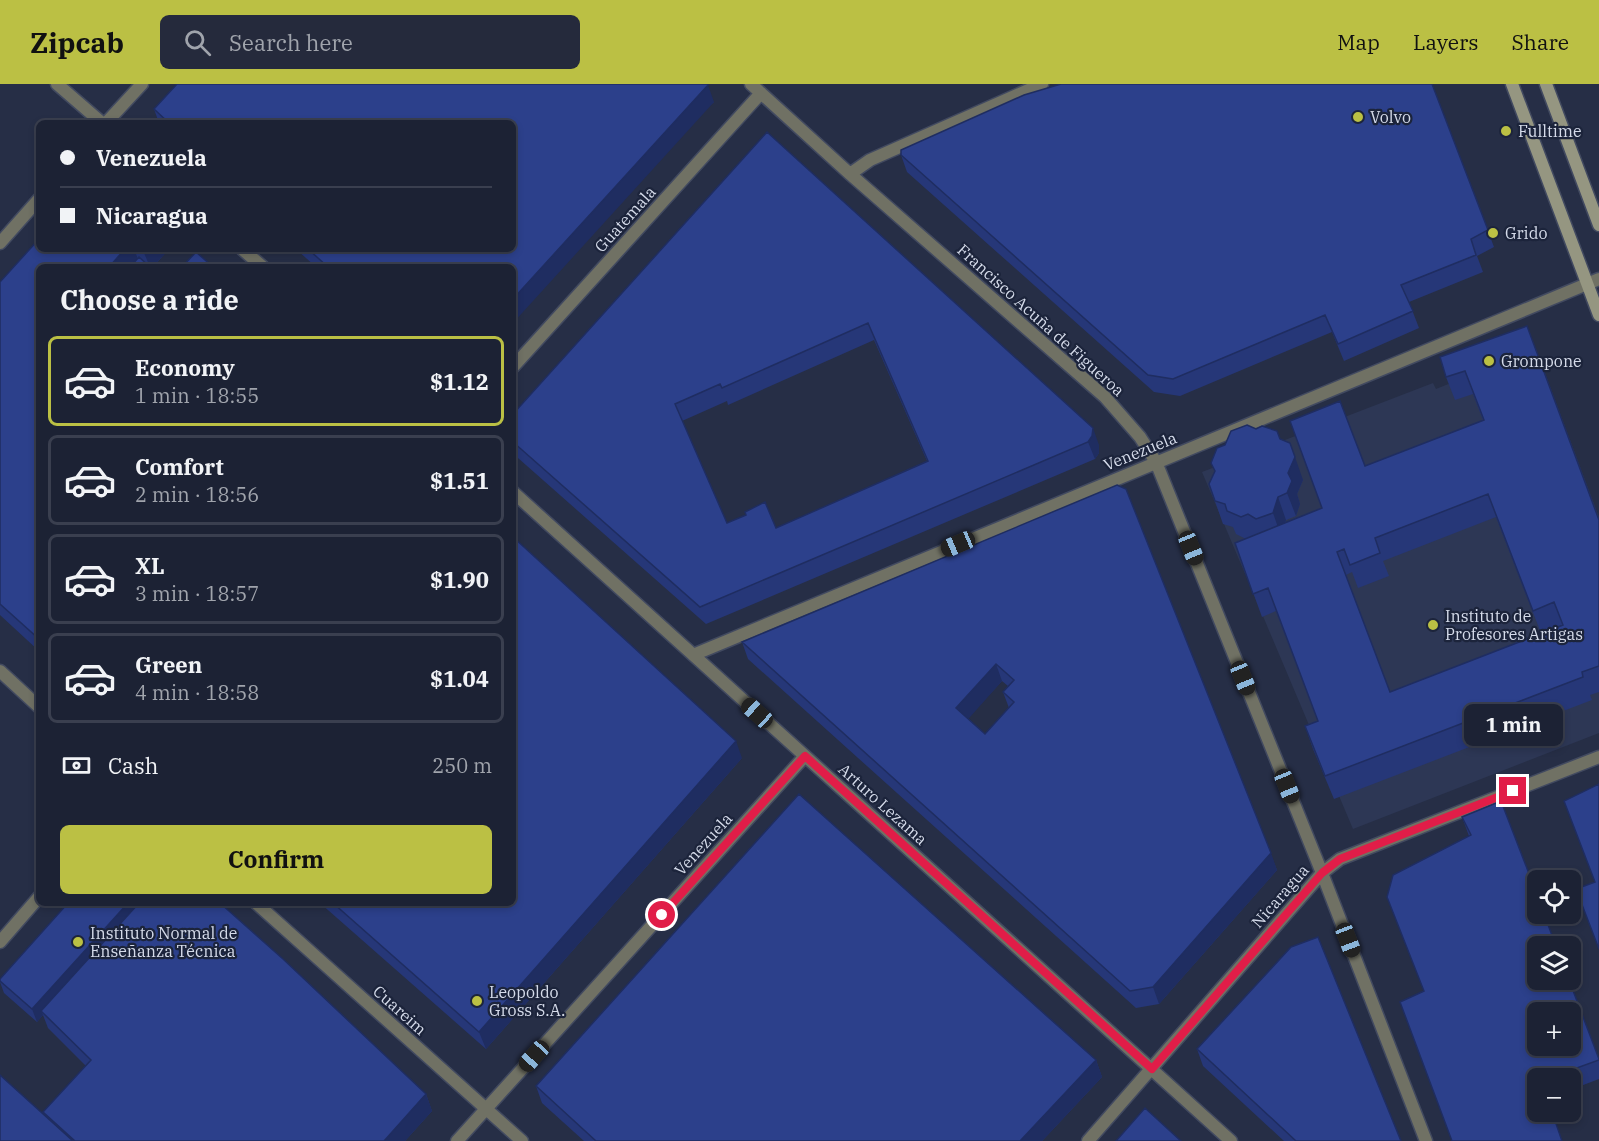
<!DOCTYPE html>
<meta charset="utf-8">
<style>
body{margin:0;font-family:"IBM Plex Serif",serif;background:#252a3c;color:#f1f3f6;height:100vh;display:flex;flex-direction:column;font-size:22px;white-space:nowrap}
*{box-sizing:border-box;margin:0}
p{font-size:20px;color:#a0a4ac}
.icon{flex:none;width:33px;height:33px;fill:none;stroke:currentColor;stroke-width:2;stroke-linecap:round;stroke-linejoin:round}
.map{position:relative;flex:1;overflow:hidden}
.sheet{position:absolute;left:36px;top:180px;width:480px;height:642px;display:flex;flex-direction:column;background:#1c2234;border-radius:9px;box-shadow:0 3px 9px #0003,0 0 0 2px #3a3f4f}
.sheet>*{flex:none}
.hud{position:absolute;left:36px;top:36px;width:480px;height:132px;border-radius:9px;box-shadow:0 3px 9px #0003,0 0 0 2px #3a3f4f;display:grid;align-content:center;height:132px;padding:0 24px;background:#1c2234}
.controls{position:absolute;left:1527px;top:786px;display:grid;gap:12px}
.controls a{display:grid;place-items:center;width:54px;height:54px;border-radius:9px;background:#1c2234;box-shadow:0 3px 9px #0003,0 0 0 2px #3a3f4f;font-size:30px}
.end{position:absolute;width:27px;height:27px;margin:-14px;border:8px solid #e11d48;background:#fff;box-shadow:0 0 0 3px #fff}
.from{border-radius:50%}
.bubble{position:absolute;height:42px;border-radius:9px;background:#1c2234;box-shadow:0 3px 9px #0003,0 0 0 2px #3a3f4f;font-size:20px;font-weight:700;line-height:42px;text-align:center}
.car{position:absolute;width:18px;height:36px;margin:-18px -9px;border-radius:8px;box-shadow:0 0 4px 2px #0007;background:linear-gradient(#222 24%,#8ab4d8 0 40%,#222 0 76%,#8ab4d8 0 86%,#222 0)}
.hud b{display:flex;align-items:center;gap:21px;height:57px;font-size:22px}
.hud b+b{border-top:2px solid #3a3f4f}
.hud i{width:15px;height:15px;background:#f1f3f6}
ul{padding:0;list-style:none}
li{display:flex;align-items:center;gap:18px;height:90px;margin:0 12px 9px;padding:0 12px;border:3px solid #3a3f4f;border-radius:9px}
li div{flex:1}
li b{display:block;font-size:22px}
li em{font-style:normal;font-weight:700}
li.on{border-color:#bbc044}
li>.icon{width:54px;height:54px;stroke-width:1.5}
h2{padding:0 24px;font-size:27px;line-height:72px}
.pay{display:flex;align-items:center;gap:15px;height:66px;padding:0 24px;font-size:22px}
.pay p{margin-inline-start:auto}
.cta{display:flex;gap:12px;margin-top:auto;padding:12px 24px}
.cta a{flex:1;height:69px;border-radius:9px;background:#bbc044;color:#111;font-size:24px;font-weight:700;line-height:69px;text-align:center}
header{display:flex;align-items:center;gap:36px;box-sizing:border-box;height:84px;padding:0 30px;background:#bbc044;color:#111}
header strong{font-size:28px}
nav{display:flex;gap:33px;margin-inline-start:auto;font-size:21px}
.search{width:420px;height:54px;background:#252a3c;display:flex;align-items:center;gap:15px;box-sizing:border-box;padding:0 21px;border-radius:9px;color:#a0a4ac;font-size:22px}
.map>svg:first-child{display:block}
.built{fill:#2d3755}
.lines{fill:none;stroke-linecap:round;stroke-linejoin:round}
.street-casing{stroke:#424a60;stroke-width:15}
.secondary-casing{stroke:#424a60;stroke-width:15}
.street{stroke:#707164;stroke-width:12}
.secondary{stroke:#959681;stroke-width:12}
.wall{fill:#263778;fill-rule:evenodd}
.shaded-wall{fill:#1f2d61}
.building{fill:#2c408b;stroke:#1f2d61;stroke-width:1.5;fill-rule:evenodd}
.route{stroke:#e11d48;stroke-width:8}
.poi-dot{fill:#bbc044;stroke:#1c243b;stroke-width:2}
.labels{text-anchor:middle;dominant-baseline:central;stroke-width:4.5;stroke-linejoin:round;paint-order:stroke}
.poi-label{font-size:16px;fill:#d5dbea;stroke:#1c243b;text-anchor:start}
.street-label{font-size:16px;fill:#d5dbea;stroke:#1c243b}
</style>
<header>
<strong>Zipcab</strong>
<div class="search"><svg class="icon" aria-label="search" viewBox="0 0 24 24"><circle cx="10" cy="10" r="6"/><path d="M15 15l6 6"/></svg>Search here</div>
<nav><a>Map</a><a>Layers</a><a>Share</a></nav>
</header>
<div class="map">
<svg width="1599" height="1057" viewBox="0 0 1599 1057">
<rect width="100%" height="100%" fill="#262e46"/>
<path class="built" d="M1536,265L1599,433V649L1353,745L1202,388L1433,299L1436,305Z"/>
<g class="lines">
<defs>
<path id="street" d="M57,0L102,39
M751,0L850,90L1105,313L1140,353L1156,378L1322,789L1426,1057
M106,39L142,0
M850,90L870,76L1042,0
M0,159L39,115
M242,165L263,183
M513,283L761,9
M513,408L1231,1057
M693,571L1599,195
M0,587L39,623
M256,819L522,1057
M0,858L39,813
M457,1057L805,672
M1088,1057L1322,789L1340,775L1599,673"/>
<path id="secondary" d="M1512,0L1599,231
M1546,0L1599,141"/>
</defs>
<use href="#street" class="street-casing"/>
<use href="#secondary" class="secondary-casing"/>
<use href="#street" class="street"/>
<use href="#secondary" class="secondary"/>
</g>
<path class="wall" d="M1432,0L1494,163L1477,172L1483,188L1409,218L1419,244L1344,277L1332,248L1180,312L1154,308L907,88L901,71Z
M714,18L513,183H316L296,165H513V39H159L154,25Z
M767,48L1099,361V369L1095,375L706,540L518,374L513,360V330ZM874,256L927,377L776,444L746,431L727,439L682,337L727,317L728,321Z
M39,165H169L153,183H39V567L0,531V198Z
M1527,242L1599,436V608L1590,611L1592,616L1334,715L1313,665L1305,642L1318,637L1276,527L1262,533L1235,459L1246,455L1236,450L1233,443L1223,440L1209,400L1215,387L1280,355L1303,396L1297,410L1300,420L1296,432L1286,436L1285,439L1322,424L1365,382L1483,336L1473,310L1455,316L1446,293ZM1496,433L1541,549L1390,608L1346,491L1352,488L1358,504L1389,492L1383,477Z
M1126,405L1277,786L1159,920L1136,924L748,575L742,558ZM1002,597L1008,602L1003,608L1009,624L985,650L968,634Z
M742,674L486,965L320,819H513Z
M1462,733L1599,975V995L1570,1006V994H1538L1424,907L1387,813L1469,752Z
M0,895L426,1010L432,1027L405,1057H0L45,1031L43,1028L86,982L48,944L43,931L37,938L4,909L0,898Z
M1197,965L1401,1057H1284L1203,982Z
M1096,976L1102,993L1042,1057H584L542,1019L536,1002Z"/>
<path class="shaded-wall" d="M708,1L714,18L513,239V215Z
M125,165H134L138,175L130,183H109Z
M148,165H169L153,183H150L144,169Z
M1093,344L1099,361V369L1095,375L1088,358Z
M1295,373L1303,396L1297,410L1300,420L1296,432L1287,409L1288,389Z
M1278,413L1286,436L1281,452L1273,429Z
M996,580L1002,597L963,641L956,624Z
M736,657L742,674L486,965L479,948Z
M1271,769L1277,786L1159,920L1153,903Z
M128,819H145L41,927L43,931L37,938L32,925Z
M1096,976L1102,993L1042,1057H1020Z
M426,1010L432,1027L405,1057H384Z"/>
<path class="building" d="M177,0H707L708,1L513,215V183H328L308,165H513V39H169L154,25Z
M1061,0H1432L1488,146L1471,155L1476,171L1401,201L1413,227L1338,260L1325,231L1173,295L1148,291L901,71V66L1024,11Z
M767,48L1093,344L1092,352L1088,358L700,523L513,358V330ZM868,239L928,377L776,444L765,418L745,428L746,431L727,439L675,320L720,300L722,304Z
M39,155V165H125L109,183H39V555L0,520V198Z
M140,165H148L144,169Z
M196,168L213,183H182Z
M139,173L150,183H130Z
M1527,242L1599,436V582L1582,588L1583,593L1325,692L1305,642L1318,637L1268,504L1253,510L1235,459L1322,424L1290,337L1340,317L1365,382L1484,336L1465,287L1446,293L1440,273ZM1488,410L1533,527L1554,518L1563,541L1390,608L1337,468L1344,465L1350,481L1380,469L1375,454Z
M1247,341L1256,345L1262,342L1277,347L1280,355L1290,359L1295,373L1288,389L1292,397L1287,409L1278,413L1273,429L1256,435L1248,430L1241,433L1227,427L1225,420L1215,417L1209,400L1215,387L1211,379L1217,364L1225,361L1231,347Z
M1117,401L1126,405L1271,769L1153,903L1130,907L742,558ZM996,580L1014,596L1003,608L1014,618L985,650L956,624Z
M513,453L736,657L479,948L333,819H513Z
M1599,700V865L1576,805L1595,798L1564,717Z
M799,710L1096,976L1020,1057H596L536,1002Z
M1501,717L1538,813V830H1544L1556,862H1538V896H1569L1599,975V976L1549,994H1538V1028H1552L1562,1057H1452L1400,918L1424,907L1387,813L1393,791L1471,751L1462,733ZM1538,928H1570V962H1538Z
M68,819H128L32,925L0,897V895Z
M139,819H220L283,875L426,1010L384,1057H75L43,1028L91,976L41,927Z
M1318,853L1401,1057H1296L1197,965L1291,863Z
M0,991L73,1057H0Z
M1145,1024L1181,1057H1116Z"/>
<g class="lines">
<path class="route" d="M662,831L805,672L1152,985L1322,789L1340,775L1513,707"/>
</g>
<g class="poi-dot">
<circle cx="1358" cy="33" r="6"/>
<circle cx="1506" cy="47" r="6"/>
<circle cx="1493" cy="149" r="6"/>
<circle cx="1489" cy="277" r="6"/>
<circle cx="1433" cy="541" r="6"/>
<circle cx="78" cy="858" r="6"/>
<circle cx="477" cy="917" r="6"/>
</g>
<g class="labels">
<g class="poi-label">
<text x="1370" y="33">Volvo</text>
<text x="1518" y="47">Fulltime</text>
<text x="1505" y="149">Grido</text>
<text x="1501" y="277">Grompone</text>
<text x="1445" y="532">Instituto de<tspan x="1445" dy="18">Profesores Artigas</tspan></text>
<text x="90" y="849">Instituto Normal de<tspan x="90" dy="18">Enseñanza Técnica</tspan></text>
<text x="489" y="908">Leopoldo<tspan x="489" dy="18">Gross S.A.</tspan></text>
</g>
<g class="street-label">
<text transform="translate(625 135) rotate(-48)">Guatemala</text>
<text transform="translate(1041 236) rotate(42)">Francisco Acuña de Figueroa</text>
<text transform="translate(1140 367) rotate(-22)">Venezuela</text>
<text transform="translate(883 720) rotate(42)">Arturo Lezama</text>
<text transform="translate(703 760) rotate(-48)">Venezuela</text>
<text transform="translate(1280 812) rotate(-49)">Nicaragua</text>
<text transform="translate(400 926) rotate(42)">Cuareim</text>
</g>
</g>
</svg>
<div class="controls">
<a><svg class="icon" aria-label="locate" viewBox="0 0 24 24"><circle cx="12" cy="12" r="6"/><path d="M12 2v4M12 18v4M2 12h4M18 12h4"/></svg></a>
<a><svg class="icon" aria-label="layers" viewBox="0 0 24 24"><path d="M12 4l9 5-9 5-9-5zM3 14l9 5 9-5"/></svg></a>
<a>+</a>
<a>−</a>
</div>
<i class="end from" style="left:662px;top:831px"></i>
<i class="end" style="left:1513px;top:707px"></i>
<div class="bubble" style="left:1464px;top:620px;width:99px">1 min</div>
<i class="car" style="left:958px;top:460px;rotate:247deg"></i>
<i class="car" style="left:1191px;top:464px;rotate:158deg"></i>
<i class="car" style="left:1243px;top:594px;rotate:158deg"></i>
<i class="car" style="left:757px;top:629px;rotate:312deg"></i>
<i class="car" style="left:1287px;top:702px;rotate:158deg"></i>
<i class="car" style="left:1348px;top:856px;rotate:159deg"></i>
<i class="car" style="left:534px;top:972px;rotate:222deg"></i>
<div class="hud">
<b><i class="from"></i>Venezuela</b>
<b><i></i>Nicaragua</b>
</div>
<section class="sheet">
<h2>Choose a ride</h2>
<ul>
<li class="on"><svg class="icon" aria-label="car" viewBox="0 0 24 24"><path d="M5 17H2v-5l4-1 3-4h7l3 4 3 1v5h-3M9 17h6M6 11h13"/><circle cx="7" cy="17" r="2"/><circle cx="17" cy="17" r="2"/></svg><div><b>Economy</b><p>1 min · 18:55</p></div><em>$1.12</em></li>
<li><svg class="icon" aria-label="car" viewBox="0 0 24 24"><path d="M5 17H2v-5l4-1 3-4h7l3 4 3 1v5h-3M9 17h6M6 11h13"/><circle cx="7" cy="17" r="2"/><circle cx="17" cy="17" r="2"/></svg><div><b>Comfort</b><p>2 min · 18:56</p></div><em>$1.51</em></li>
<li><svg class="icon" aria-label="car" viewBox="0 0 24 24"><path d="M5 17H2v-5l4-1 3-4h7l3 4 3 1v5h-3M9 17h6M6 11h13"/><circle cx="7" cy="17" r="2"/><circle cx="17" cy="17" r="2"/></svg><div><b>XL</b><p>3 min · 18:57</p></div><em>$1.90</em></li>
<li><svg class="icon" aria-label="car" viewBox="0 0 24 24"><path d="M5 17H2v-5l4-1 3-4h7l3 4 3 1v5h-3M9 17h6M6 11h13"/><circle cx="7" cy="17" r="2"/><circle cx="17" cy="17" r="2"/></svg><div><b>Green</b><p>4 min · 18:58</p></div><em>$1.04</em></li>
</ul>
<div class="pay"><svg class="icon" aria-label="cash" viewBox="0 0 24 24"><path d="M3 7h18v10H3z"/><circle cx="12" cy="12" r="2"/></svg>Cash<p>250 m</p></div>
<div class="cta"><a>Confirm</a></div>
</section>
</div>
